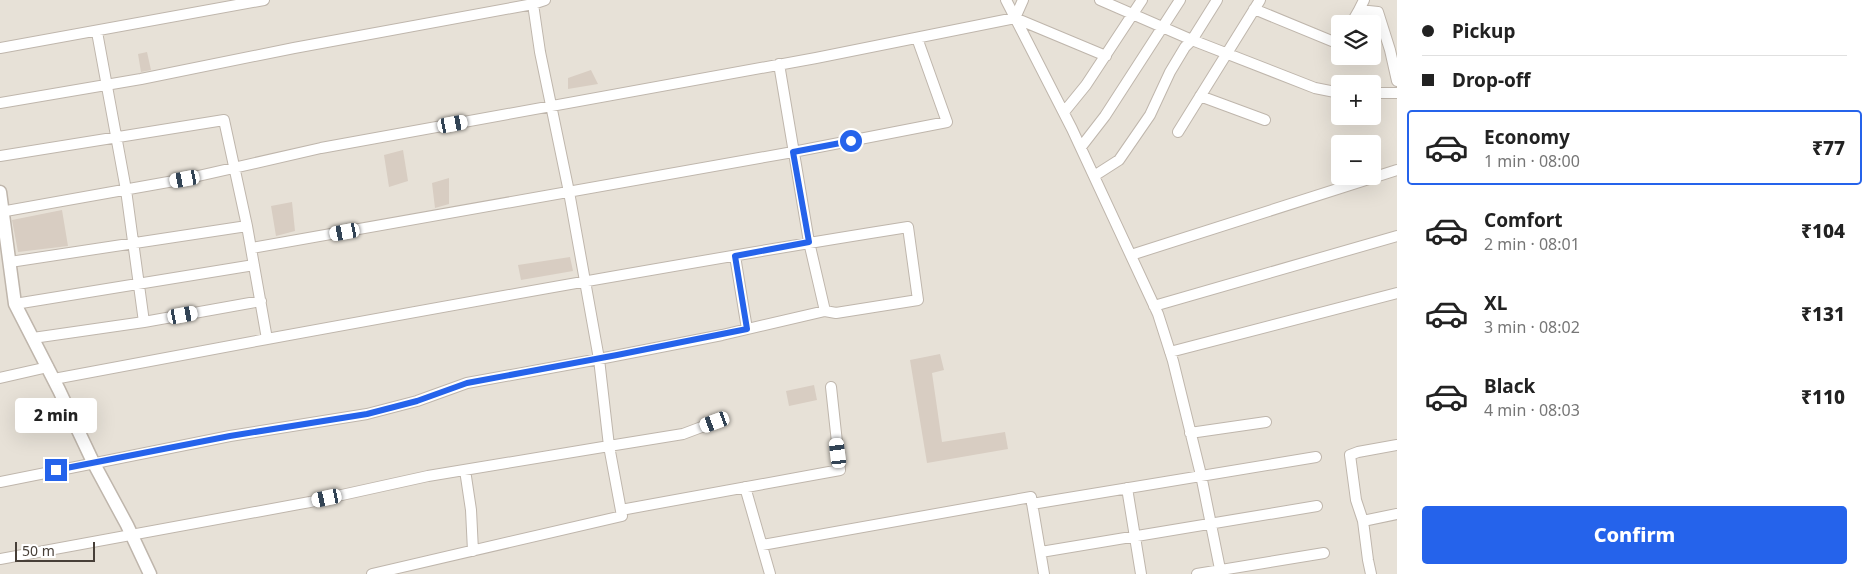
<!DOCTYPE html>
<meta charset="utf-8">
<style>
body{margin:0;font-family:"Noto Sans",sans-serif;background:#f2f2f2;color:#222;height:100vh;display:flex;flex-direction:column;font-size:19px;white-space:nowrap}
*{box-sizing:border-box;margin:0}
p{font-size:16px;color:#767676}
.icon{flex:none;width:28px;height:28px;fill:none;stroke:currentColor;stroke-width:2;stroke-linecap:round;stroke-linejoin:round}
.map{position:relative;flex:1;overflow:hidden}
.side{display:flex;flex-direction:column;background:#fff;width:475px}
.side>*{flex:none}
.guide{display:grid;align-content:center;height:110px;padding:0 25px;background:#fff}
.tools{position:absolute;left:1331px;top:15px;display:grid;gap:10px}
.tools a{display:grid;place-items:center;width:50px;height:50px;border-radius:5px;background:#fff;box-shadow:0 5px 20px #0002;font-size:25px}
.scale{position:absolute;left:15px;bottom:12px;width:80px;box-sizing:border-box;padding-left:5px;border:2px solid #473f38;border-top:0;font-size:14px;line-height:18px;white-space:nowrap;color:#473f38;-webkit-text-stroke:4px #fff;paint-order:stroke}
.end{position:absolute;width:22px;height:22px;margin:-11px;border:6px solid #2563eb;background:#fff;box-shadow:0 0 0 2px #fff}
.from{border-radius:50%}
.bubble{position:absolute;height:35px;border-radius:5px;background:#fff;box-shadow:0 5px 20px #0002;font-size:16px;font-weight:800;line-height:35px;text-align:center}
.car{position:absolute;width:15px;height:30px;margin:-15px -8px;border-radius:6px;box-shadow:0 0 4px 1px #0007;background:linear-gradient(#fff 24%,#345 0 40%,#fff 0 76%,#345 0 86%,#fff 0)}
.guide b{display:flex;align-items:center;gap:18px;height:48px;font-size:19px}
.guide b+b{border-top:1px solid #e0e0e0}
.guide i{width:12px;height:12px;background:#222}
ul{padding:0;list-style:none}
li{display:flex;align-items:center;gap:15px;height:75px;margin:0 10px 8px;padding:0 15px;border:2px solid transparent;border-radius:5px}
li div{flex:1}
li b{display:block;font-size:19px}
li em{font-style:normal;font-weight:800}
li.active{border-color:#2563eb}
li>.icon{width:45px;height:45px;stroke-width:1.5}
.cta{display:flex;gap:10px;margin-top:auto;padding:10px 25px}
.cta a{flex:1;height:58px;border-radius:5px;background:#2563eb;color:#fff;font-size:20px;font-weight:800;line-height:58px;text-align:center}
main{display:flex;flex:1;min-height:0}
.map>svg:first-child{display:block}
.residential{fill:#e7e1d7;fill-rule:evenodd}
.building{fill:#d8cdc2}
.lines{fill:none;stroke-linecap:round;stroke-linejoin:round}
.minor-casing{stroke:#bfb6ac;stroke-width:12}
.tertiary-casing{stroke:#bfb6ac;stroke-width:15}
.minor{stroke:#fff;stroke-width:10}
.tertiary{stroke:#fff;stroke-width:12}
.route{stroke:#2563eb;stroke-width:6}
</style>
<main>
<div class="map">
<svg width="1397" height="574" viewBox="0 0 1397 574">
<rect width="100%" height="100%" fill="#f4efe9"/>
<path class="residential" d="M0,0H1397V574H0ZM1340,24H1372V56H1340ZM1340,84H1372V116H1340ZM1340,144H1372V176H1340Z"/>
<path class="building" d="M147,52L151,70L141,72L138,54Z
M591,70L598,84L568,89V78Z
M403,150L408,181L389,187L384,155Z
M449,178V204L435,208L432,183Z
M292,202L295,231L276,236L271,206Z
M62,210L68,246L18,252L12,220Z
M570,257L573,271L521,280L518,265Z
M940,354L944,370L932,373L942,442L1005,432L1008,449L927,463L910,360Z
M814,385L817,400L789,406L786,391Z"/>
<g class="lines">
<defs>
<path id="minor" d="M1006,0L1072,129L1158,314L1173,361L1201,475L1221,574
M1100,0L1192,40L1315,88L1340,93
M1254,9L1339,44L1340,42
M1359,10L1364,0
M1015,18L1023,0
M1351,24L1359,10L1378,12L1390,50L1397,81
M0,48L264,0
M1372,93H1397
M1200,96L1265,120
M0,103L141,79L294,48L533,4L545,0
M1064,112L1086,85L1142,0
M1178,132L1260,0
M1081,147L1105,116L1180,0
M0,156L224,120L247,226L10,262
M1094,176L1119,160L1150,115L1170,72L1185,47L1192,40L1217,0
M0,212L185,179L321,148L816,58L1015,18L1106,56
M252,248L793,152L947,122L917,38
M1131,255L1397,170
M735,256L747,329
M15,304L254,265
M1154,306L1397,236
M144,322L261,301
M33,338L144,322L126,190L97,32
M267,339C480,300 694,261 908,227L918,300L836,313L825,311L809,242L779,64
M1170,352L1397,293
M0,378L48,367
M54,379L267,339L247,226
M1190,433L1266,422
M465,470L471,510L473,551
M0,482L230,436L367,414L417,401L467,383L599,359L569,192L540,52L533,4
M745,487L770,574
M1127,488L1141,574
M1032,504L1316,457
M621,510L840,470L831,387
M1363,521L1397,514
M762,545L1031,497L1044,574
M1041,552L1317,506
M0,559L310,502L428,476L609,446L599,359L722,335L825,311
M372,574L622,516L609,446L683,434L715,422
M1197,574L1324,553
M1371,574L1368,560L1363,521L1356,500L1350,455L1358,452L1397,445"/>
<path id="tertiary" d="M0,192L15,304L59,390L93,462L127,525L150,574"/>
</defs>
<use href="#minor" class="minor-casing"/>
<use href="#tertiary" class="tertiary-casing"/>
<use href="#minor" class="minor"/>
<use href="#tertiary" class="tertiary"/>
</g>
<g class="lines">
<path class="route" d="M56,470L230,436L367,414L417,401L467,383L617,355L747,329L735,256L809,242L793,152L851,141"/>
</g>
</svg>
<div class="tools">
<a><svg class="icon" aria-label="layers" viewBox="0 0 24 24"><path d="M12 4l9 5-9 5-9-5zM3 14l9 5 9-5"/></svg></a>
<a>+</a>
<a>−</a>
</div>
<div class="scale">50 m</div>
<i class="end from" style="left:851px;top:141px"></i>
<i class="end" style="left:56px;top:470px"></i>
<div class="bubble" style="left:15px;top:398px;width:82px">2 min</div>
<i class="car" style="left:453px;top:124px;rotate:80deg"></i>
<i class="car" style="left:185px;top:179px;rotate:260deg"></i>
<i class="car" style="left:345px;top:232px;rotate:260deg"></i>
<i class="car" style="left:183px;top:315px;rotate:80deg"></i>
<i class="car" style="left:715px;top:422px;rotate:250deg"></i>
<i class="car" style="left:838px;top:453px;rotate:353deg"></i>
<i class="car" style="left:327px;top:498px;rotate:258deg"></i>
</div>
<section class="side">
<div class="guide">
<b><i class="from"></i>Pickup</b>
<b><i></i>Drop-off</b>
</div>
<ul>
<li class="active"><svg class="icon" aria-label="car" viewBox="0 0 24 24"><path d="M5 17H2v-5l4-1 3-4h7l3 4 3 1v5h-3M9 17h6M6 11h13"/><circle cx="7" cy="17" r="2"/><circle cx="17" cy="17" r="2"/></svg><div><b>Economy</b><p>1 min · 08:00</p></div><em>₹77</em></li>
<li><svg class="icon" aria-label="car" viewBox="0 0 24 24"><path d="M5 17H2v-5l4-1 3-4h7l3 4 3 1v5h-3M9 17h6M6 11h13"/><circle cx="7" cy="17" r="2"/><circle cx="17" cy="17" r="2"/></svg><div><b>Comfort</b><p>2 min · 08:01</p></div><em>₹104</em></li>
<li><svg class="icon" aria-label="car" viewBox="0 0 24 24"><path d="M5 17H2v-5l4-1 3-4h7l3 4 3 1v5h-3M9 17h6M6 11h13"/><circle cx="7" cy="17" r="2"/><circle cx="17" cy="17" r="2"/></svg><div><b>XL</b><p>3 min · 08:02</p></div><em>₹131</em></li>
<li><svg class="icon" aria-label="car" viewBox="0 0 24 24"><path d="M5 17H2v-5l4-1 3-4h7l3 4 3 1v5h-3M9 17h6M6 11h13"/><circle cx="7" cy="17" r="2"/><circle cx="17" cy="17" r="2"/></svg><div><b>Black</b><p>4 min · 08:03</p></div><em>₹110</em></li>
</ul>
<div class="cta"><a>Confirm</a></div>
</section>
</main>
